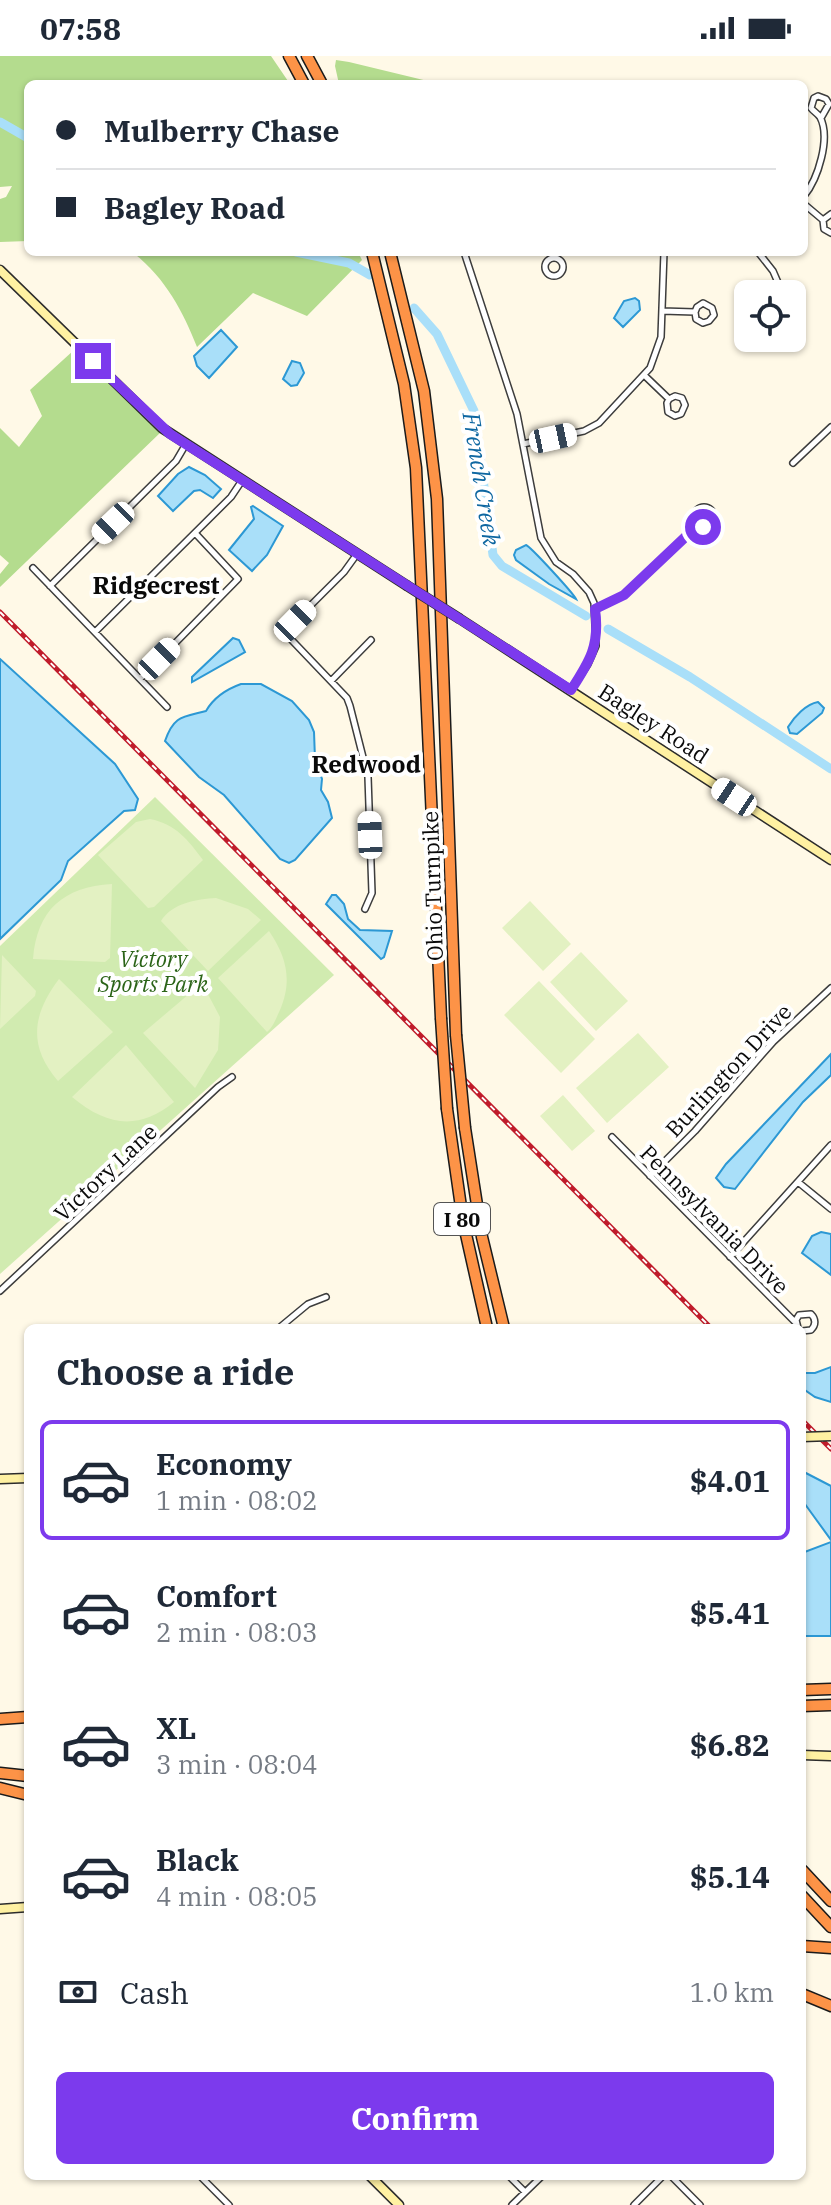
<!DOCTYPE html>
<meta charset="utf-8">
<style>
body{margin:0;font-family:"IBM Plex Serif",serif;background:#f6f6f7;color:#1f2937;height:100vh;display:flex;flex-direction:column;font-size:30px;white-space:nowrap}
*{box-sizing:border-box;margin:0}
p{font-size:26px;color:#747a83}
.icon{flex:none;width:44px;height:44px;fill:none;stroke:currentColor;stroke-width:2;stroke-linecap:round;stroke-linejoin:round}
.map{position:relative;flex:1;overflow:hidden}
.details{position:absolute;left:24px;top:1268px;width:782px;height:856px;display:flex;flex-direction:column;background:#fff;border-radius:12px;box-shadow:0 2px 6px #0004}
.details>*{flex:none}
.hud{position:absolute;left:24px;top:24px;width:784px;height:176px;border-radius:12px;box-shadow:0 2px 6px #0004;display:grid;align-content:center;height:176px;padding:0 32px;background:#fff}
.fabs{position:absolute;left:734px;top:224px;display:grid;gap:16px}
.fabs a{display:grid;place-items:center;width:72px;height:72px;border-radius:12px;background:#fff;box-shadow:0 2px 6px #0004;font-size:40px}
.end{position:absolute;width:36px;height:36px;margin:-18px;border:10px solid #7c3aed;background:#fff;box-shadow:0 0 0 4px #fff}
.from{border-radius:50%}
.car{position:absolute;width:24px;height:48px;margin:-24px -12px;border-radius:10px;box-shadow:0 0 6px 2px #0007;background:linear-gradient(#fff 24%,#345 0 40%,#fff 0 76%,#345 0 86%,#fff 0)}
.hud b{display:flex;align-items:center;gap:28px;height:76px;font-size:30px}
.hud b+b{border-top:2px solid #e0e1e3}
.hud i{width:20px;height:20px;background:#1f2937}
ul{padding:0;list-style:none}
li{display:flex;align-items:center;gap:24px;height:120px;margin:0 16px 12px;padding:0 16px;border:4px solid transparent;border-radius:12px}
li div{flex:1}
li b{display:block;font-size:30px}
li em{font-style:normal;font-weight:800}
li.selected{border-color:#7c3aed}
li>.icon{width:72px;height:72px;stroke-width:1.5}
h2{padding:0 32px;font-size:36px;line-height:96px}
.pay{display:flex;align-items:center;gap:20px;height:88px;padding:0 32px;font-size:30px}
.pay p{margin-inline-start:auto}
.button{display:flex;gap:16px;margin-top:auto;padding:16px 32px}
.button a{flex:1;height:92px;border-radius:12px;background:#7c3aed;color:#fff;font-size:32px;font-weight:800;line-height:92px;text-align:center}
.status{display:flex;justify-content:space-between;align-items:center;height:56px;padding:0 40px;background:#fff;direction:ltr}
.status svg{height:22px;fill:currentColor}
.map>svg:first-child{display:block}
.green{fill:#d1ebb0}
.forest{fill:#b4dc8e}
.pitch{fill:#e3f1c2}
.water{fill:#a9dff9;stroke:#2c98d4;stroke-width:2}
.lines{fill:none;stroke-linecap:round;stroke-linejoin:round}
.river{stroke:#a9dff9;stroke-width:9}
.street-casing{stroke:#3d3d3d;stroke-width:8}
.secondary-casing{stroke:#2c2c2c;stroke-width:11}
.highway-casing{stroke:#1b1b1b;stroke-width:13}
.street{stroke:#fff;stroke-width:5}
.secondary{stroke:#fff1a2;stroke-width:8}
.highway{stroke:#fd9347;stroke-width:10}
.rail-casing{stroke:#c01c2b;stroke-width:5}
.rail{stroke:#fff;stroke-width:2;stroke-dasharray:6;stroke-linecap:butt}
.secondary-bridge-casing{stroke:#2c2c2c;stroke-width:11;stroke-linecap:butt}
.highway-bridge-casing{stroke:#1b1b1b;stroke-width:13;stroke-linecap:butt}
.secondary-bridge{stroke:#fff1a2;stroke-width:8}
.highway-bridge{stroke:#fd9347;stroke-width:10}
.route{stroke:#7c3aed;stroke-width:10}
.labels{text-anchor:middle;dominant-baseline:central;stroke-width:8;stroke-linejoin:round;paint-order:stroke}
.shield{fill:#fff;stroke:#545454;stroke-width:2}
.shield-label{font-size:20px;font-weight:bold;fill:#0a0a0a}
.street-label{font-size:22px;fill:#0a0a0a;stroke:#fff}
.park-label{font-size:22px;font-style:italic;fill:#2b6418;stroke:#fff}
.water-label{font-size:24px;font-style:italic;fill:#0e67a1;stroke:#fff}
.neighbourhood-label{font-size:24px;font-weight:bold;fill:#0a0a0a;stroke:#fff}
</style>
<div class="status"><b>07:58</b><svg viewBox="0 0 49 12"><path d="M0 12V9h3v3zM5 12V6h3v6zM10 12V3h3v9zM15 12V0h3v12zM26 1h20v11H26zM47 4h2v5h-2z"/></svg></div>
<div class="map">
<svg width="831" height="2149" viewBox="0 0 831 2149">
<rect width="100%" height="100%" fill="#fff9e7"/>
<path class="green" d="M155,741L334,919L0,1218V890Z"/>
<path class="forest" d="M0,0H271L290,28H28V185L0,186V143L6,141L12,130L0,131Z
M336,4L349,6L440,28H339L335,10Z
M132,196H358L362,204L307,260L253,237L197,291C183,255 164,220 132,196Z
M74,294L161,376L0,531V518L9,507L0,499V372L19,391L42,360L30,334Z"/>
<path class="pitch" d="M150,763C176,768 188,784 203,804L154,851L148,852L98,799L136,766Z
M112,828L110,902L105,906L33,903C37,854 63,831 112,828Z
M216,842L248,853L261,864L208,915L161,865C172,847 197,843 216,842Z
M530,845L571,888L543,915L502,872Z
M269,875C286,900 293,924 280,954C276,962 274,970 267,976L218,922Z
M581,896L628,945L596,975L550,926Z
M2,899L36,935L35,940L0,973Z
M59,923L113,976L58,1025C28,990 32,959 59,923Z
M539,925L595,983L561,1017L504,959Z
M202,927L220,961L218,994L195,1032L143,977Z
M638,977L669,1011L607,1067L576,1032Z
M126,989L174,1046C138,1075 107,1070 72,1041Z
M563,1039L595,1075L572,1095L540,1060Z"/>
<path class="water" d="M635,242L639,245L640,254L623,271L614,262L624,245Z
M221,274L237,291L209,322L197,310L194,300Z
M292,305L300,307L304,317L297,329L291,330L283,323Z
M189,411L205,419L221,433L213,442L200,434L194,435L173,455L158,440L178,418Z
M253,450L283,470L267,499L252,515L229,494L254,463L251,451Z
M526,489C531,491 573,537 576,543L549,528L516,504L514,499L516,494Z
M233,582L239,584L245,596L192,626V621Z
M0,603L115,708L138,743L135,754L124,755L68,805L61,824L0,883Z
M241,628H261L292,645L309,664L314,676L315,703L322,723L321,734L328,746L332,762L295,804L289,807L280,803L224,739L199,721L165,685C174,659 183,661 206,655C214,641 227,633 241,628Z
M818,646L824,652L822,657L797,678L790,677L788,671C794,661 806,648 818,646Z
M332,839H336L344,848L348,863L360,874L392,875L384,901L381,903L326,848Z
M831,998V1019L803,1046L735,1133L724,1131L716,1122L726,1108Z
M821,1176L831,1178V1219L802,1197L812,1180Z
M831,1311V1346L815,1341L802,1332V1317H815Z
M802,1415L831,1430V1484L802,1444Z
M831,1486V1580H802V1497Z"/>
<g class="lines">
<path class="river" d="M0,66L28,82
M296,196L349,207L370,219
M414,252L437,278L474,355L493,499L502,510L586,560
M608,573L690,621L831,713"/>
<defs>
<path id="street" d="M804,140C818,123 831,82 820,61C817,57 813,55 811,52L814,42L818,40L826,43L829,48L821,62
M804,148L823,164L824,173L831,177
M823,164L831,158
M464,196L517,358L541,482L556,506L573,518L589,536L594,547L596,590L588,608L571,634
M758,196L773,215L783,238
M545 211a9 9 0 1 1 18 0a9 9 0 1 1-18 0Z
M792,252L800,260L799,266L792,270
M662,255L695,256L697,251L703,247L712,252L714,259L709,265L703,267L696,263L695,256
M644,319L669,343L675,340L682,342L685,349L681,358L675,360L668,356L667,347L669,343
M523,388L584,375L599,367L650,312L661,281L664,196
M793,407L831,371
M694 461a10 10 0 1 1 20 0a10 10 0 1 1-20 0Z
M357,498L344,516L284,576L347,642L350,650L368,721L372,837L365,853
M33,512L167,651
M50,530L176,405L186,388
M595,553L624,539L698,469
M95,576L231,441L243,423
M140,623L238,523L195,477
M331,625L371,584
M612,1081L796,1267
M650,1120L695,1075L773,986L831,932
M798,1126L831,1153
M730,1201L831,1089
M0,1235L218,1031L232,1021
M279,1272L308,1248L326,1241
M798,1272L796,1264L799,1259L811,1258C816,1263 816,1269 811,1274L802,1275
M200,2120L229,2149
M509,2120L525,2136
M671,2120L700,2149
M512,2149L542,2120
M634,2149L663,2120"/>
<path id="secondary" d="M0,214L162,372L406,529
M460,563L831,804
M0,1423L28,1422
M802,1699L831,1700
M0,1853L28,1851
M370,2120L399,2149"/>
<path id="highway" d="M289,0L304,28
M307,0L322,28
M372,196L404,328L416,412L441,962
M390,196L424,335L437,443L456,979
M447,1053L463,1165L487,1272
M465,1072L482,1181L504,1272
M802,1634L831,1633
M802,1650L831,1649
M0,1663L28,1661
M0,1717L28,1720
M0,1732L28,1739
M802,1814L831,1845
M802,1840L831,1871
M802,1890L831,1892
M802,1938L831,1950"/>
</defs>
<use href="#street" class="street-casing"/>
<use href="#secondary" class="secondary-casing"/>
<use href="#highway" class="highway-casing"/>
<use href="#street" class="street"/>
<use href="#secondary" class="secondary"/>
<use href="#highway" class="highway"/>
<defs>
<path id="rail" d="M0,556L711,1272
M802,1364L831,1393"/>
</defs>
<use href="#rail" class="rail-casing"/>
<use href="#rail" class="rail"/>
<defs>
<path id="secondary-bridge" d="M406,529L460,563
M802,1381L831,1380"/>
<path id="highway-bridge" d="M441,962L447,1053
M456,979L465,1072"/>
</defs>
<use href="#secondary-bridge" class="secondary-bridge-casing"/>
<use href="#highway-bridge" class="highway-bridge-casing"/>
<use href="#secondary-bridge" class="secondary-bridge"/>
<use href="#highway-bridge" class="highway-bridge"/>
</g>
<g class="lines">
<path class="route" d="M93,305L170,378L571,634C590,605 600,589 595,553L624,539L698,469L703,471"/>
</g>
<g class="labels">
<rect class="shield" x="434" y="1147" width="56" height="32" rx="6"/>
<g class="shield-label">
<text x="462" y="1163">I 80</text>
</g>
<g class="street-label">
<text transform="translate(654 667) rotate(33)">Bagley Road</text>
<text transform="translate(432 830) rotate(-92)">Ohio Turnpike</text>
<text transform="translate(728 1014) rotate(-47)">Burlington Drive</text>
<text transform="translate(105 1116) rotate(-43)">Victory Lane</text>
<text transform="translate(715 1163) rotate(45)">Pennsylvania Drive</text>
</g>
<g class="park-label">
<text x="153" y="902">Victory<tspan x="153" dy="25">Sports Park</tspan></text>
</g>
<g class="water-label">
<text transform="translate(482 423) rotate(81)">French Creek</text>
</g>
<g class="neighbourhood-label">
<text x="156" y="529">Ridgecrest</text>
<text x="366" y="708">Redwood</text>
</g>
</g>
</svg>
<div class="fabs">
<a><svg class="icon" aria-label="locate" viewBox="0 0 24 24"><circle cx="12" cy="12" r="6"/><path d="M12 2v4M12 18v4M2 12h4M18 12h4"/></svg></a>
</div>
<i class="end from" style="left:703px;top:471px"></i>
<i class="end" style="left:93px;top:305px"></i>
<i class="car" style="left:553px;top:382px;rotate:78deg"></i>
<i class="car" style="left:113px;top:467px;rotate:226deg"></i>
<i class="car" style="left:295px;top:565px;rotate:45deg"></i>
<i class="car" style="left:159px;top:603px;rotate:45deg"></i>
<i class="car" style="left:734px;top:741px;rotate:303deg"></i>
<i class="car" style="left:370px;top:779px;rotate:358deg"></i>
<div class="hud">
<b><i class="from"></i>Mulberry Chase</b>
<b><i></i>Bagley Road</b>
</div>
<section class="details">
<h2>Choose a ride</h2>
<ul>
<li class="selected"><svg class="icon" aria-label="car" viewBox="0 0 24 24"><path d="M5 17H2v-5l4-1 3-4h7l3 4 3 1v5h-3M9 17h6M6 11h13"/><circle cx="7" cy="17" r="2"/><circle cx="17" cy="17" r="2"/></svg><div><b>Economy</b><p>1 min · 08:02</p></div><em>$4.01</em></li>
<li><svg class="icon" aria-label="car" viewBox="0 0 24 24"><path d="M5 17H2v-5l4-1 3-4h7l3 4 3 1v5h-3M9 17h6M6 11h13"/><circle cx="7" cy="17" r="2"/><circle cx="17" cy="17" r="2"/></svg><div><b>Comfort</b><p>2 min · 08:03</p></div><em>$5.41</em></li>
<li><svg class="icon" aria-label="car" viewBox="0 0 24 24"><path d="M5 17H2v-5l4-1 3-4h7l3 4 3 1v5h-3M9 17h6M6 11h13"/><circle cx="7" cy="17" r="2"/><circle cx="17" cy="17" r="2"/></svg><div><b>XL</b><p>3 min · 08:04</p></div><em>$6.82</em></li>
<li><svg class="icon" aria-label="car" viewBox="0 0 24 24"><path d="M5 17H2v-5l4-1 3-4h7l3 4 3 1v5h-3M9 17h6M6 11h13"/><circle cx="7" cy="17" r="2"/><circle cx="17" cy="17" r="2"/></svg><div><b>Black</b><p>4 min · 08:05</p></div><em>$5.14</em></li>
</ul>
<div class="pay"><svg class="icon" aria-label="cash" viewBox="0 0 24 24"><path d="M3 7h18v10H3z"/><circle cx="12" cy="12" r="2"/></svg>Cash<p>1.0 km</p></div>
<div class="button"><a>Confirm</a></div>
</section>
</div>
